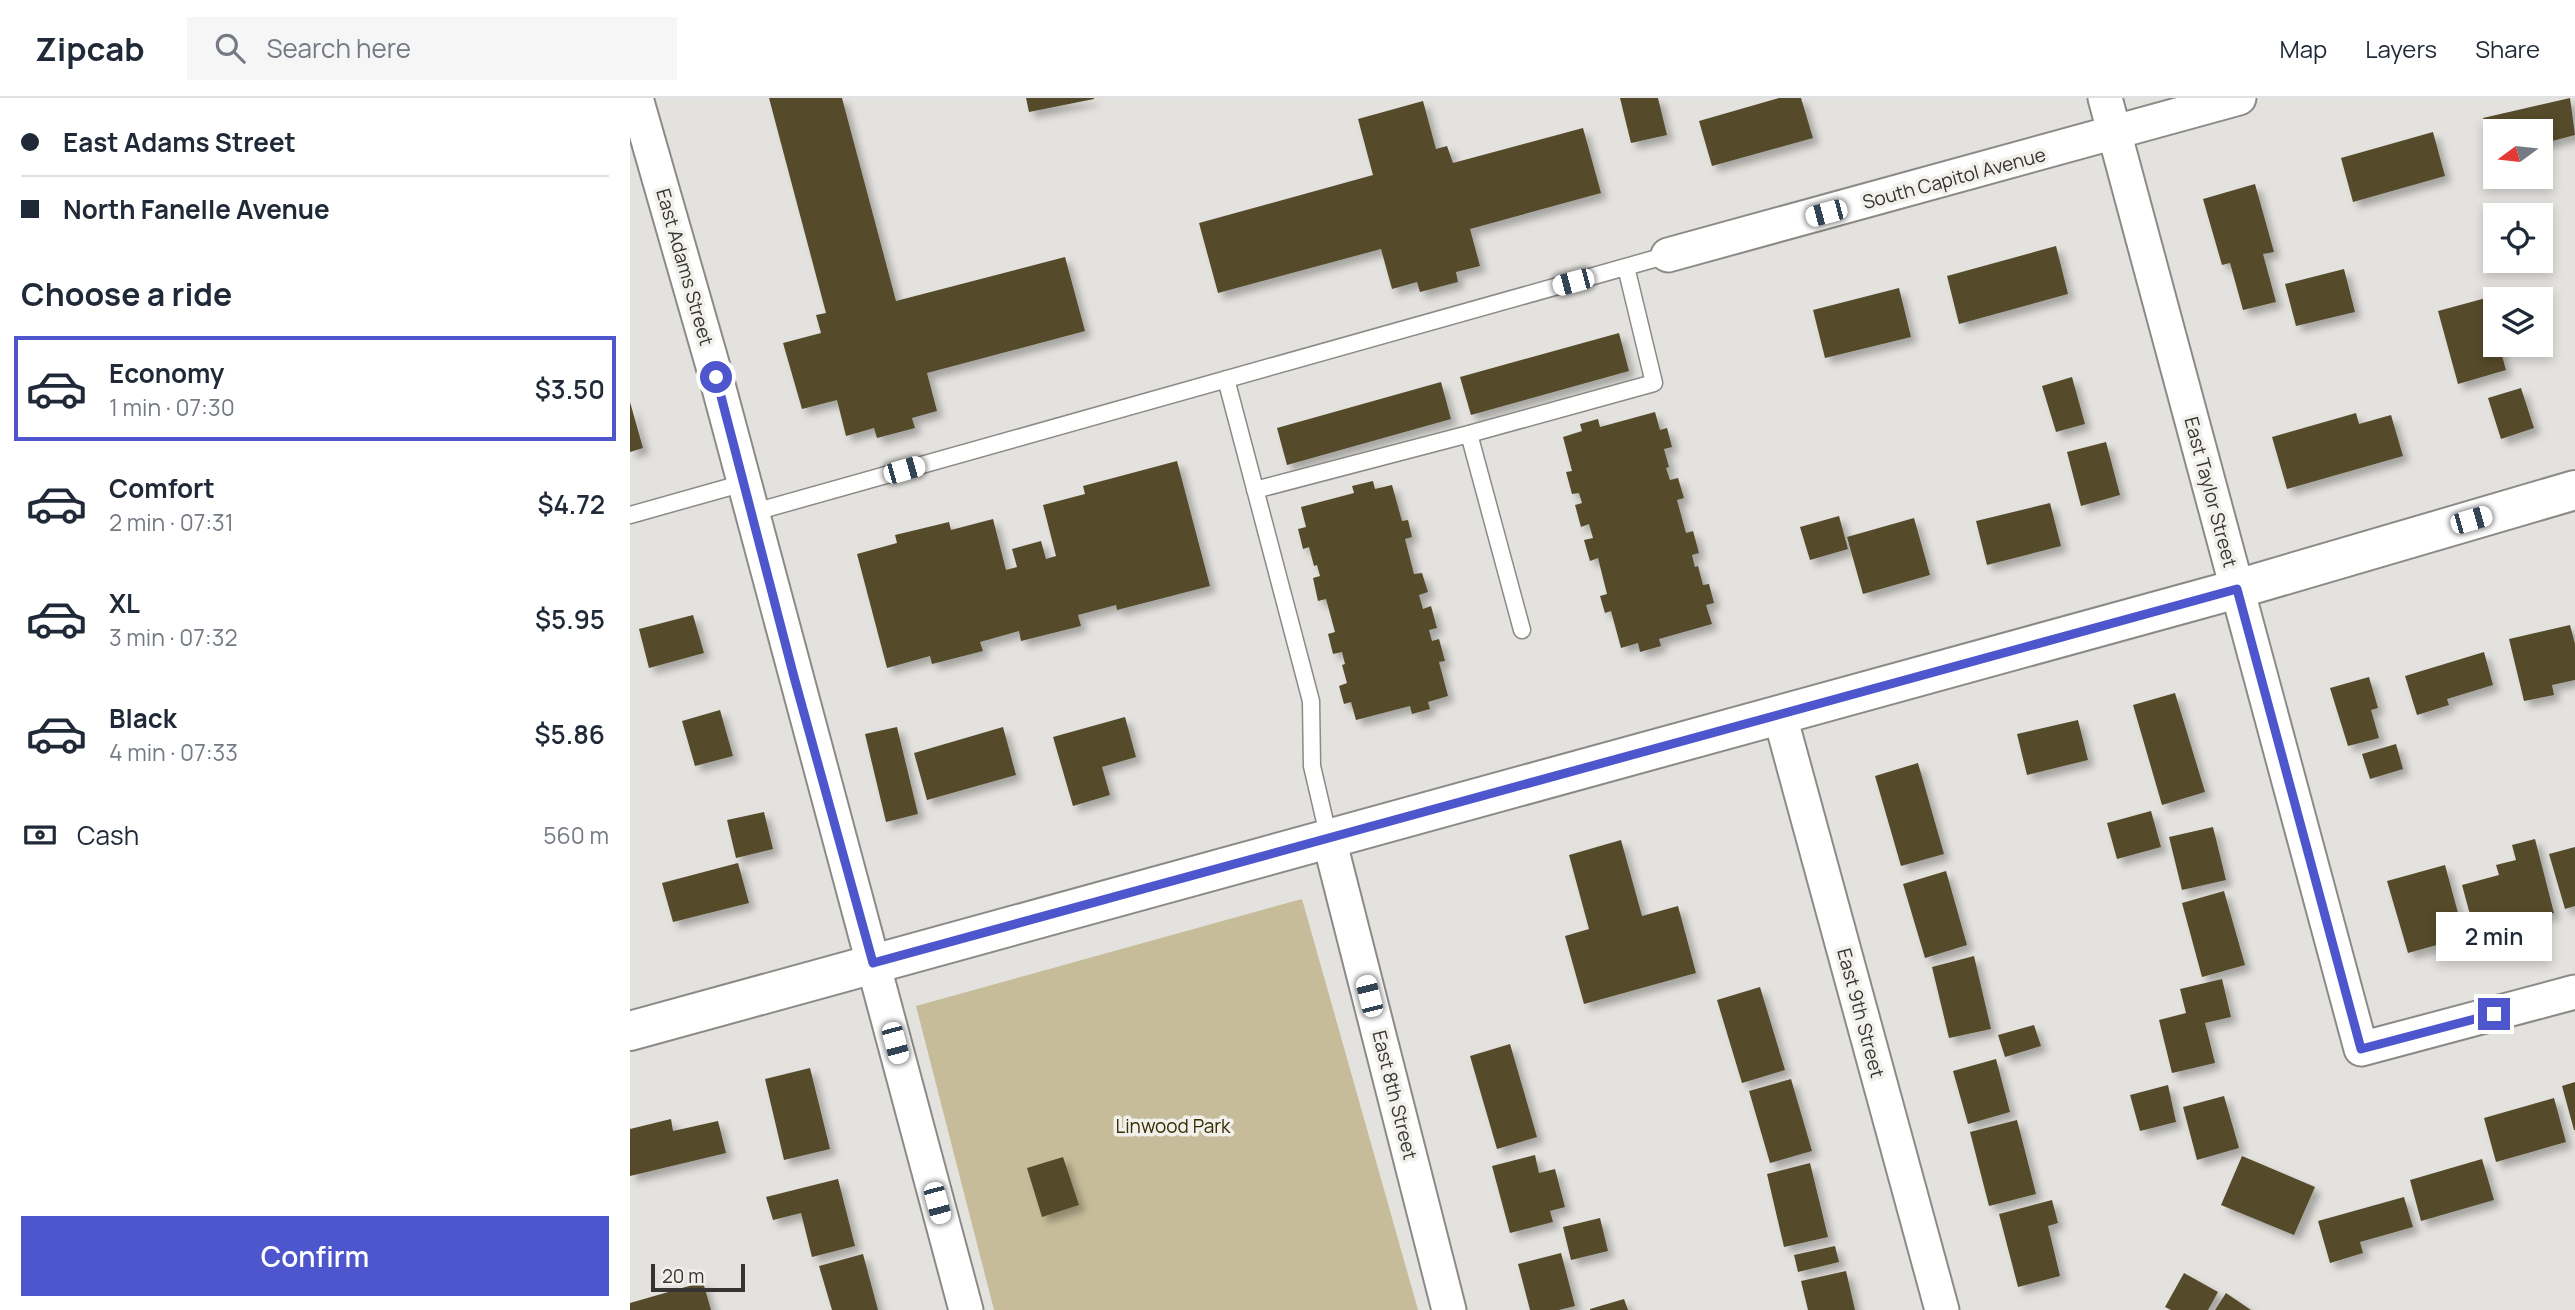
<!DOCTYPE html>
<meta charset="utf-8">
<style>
body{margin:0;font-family:Manrope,sans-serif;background:#f6f6f7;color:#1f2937;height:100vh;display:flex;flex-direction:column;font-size:26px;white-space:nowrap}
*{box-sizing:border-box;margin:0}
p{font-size:23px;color:#747a83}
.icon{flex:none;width:38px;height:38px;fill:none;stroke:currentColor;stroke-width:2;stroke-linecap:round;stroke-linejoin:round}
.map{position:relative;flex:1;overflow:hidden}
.panel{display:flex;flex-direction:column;background:#fff;width:630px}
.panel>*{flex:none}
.top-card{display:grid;align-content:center;height:154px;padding:0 21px;background:#fff}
.needle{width:46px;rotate:255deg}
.buttons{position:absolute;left:1853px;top:21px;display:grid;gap:14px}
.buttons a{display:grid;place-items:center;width:70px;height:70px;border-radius:0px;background:#fff;box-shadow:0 4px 10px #0003;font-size:35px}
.scale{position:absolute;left:21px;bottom:18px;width:94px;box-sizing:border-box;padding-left:7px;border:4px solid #353432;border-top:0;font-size:19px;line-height:24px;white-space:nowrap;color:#353432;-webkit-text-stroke:5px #f1f0eb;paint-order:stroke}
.end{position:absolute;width:32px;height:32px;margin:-16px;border:9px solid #4d56cc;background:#fff;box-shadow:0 0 0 4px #fff}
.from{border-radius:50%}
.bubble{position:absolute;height:49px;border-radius:0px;background:#fff;box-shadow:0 4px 10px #0003;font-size:23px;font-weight:600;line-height:49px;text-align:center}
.car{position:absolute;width:21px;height:42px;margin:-21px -10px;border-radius:9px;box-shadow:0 0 5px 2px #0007;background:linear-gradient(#fff 24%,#345 0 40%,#fff 0 76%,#345 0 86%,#fff 0)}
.top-card b{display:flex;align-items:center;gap:24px;height:66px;font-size:26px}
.top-card b+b{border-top:2px solid #e0e1e3}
.top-card i{width:18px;height:18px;background:#1f2937}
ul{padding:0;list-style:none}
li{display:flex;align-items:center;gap:21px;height:105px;margin:0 14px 10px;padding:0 7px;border:4px solid transparent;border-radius:0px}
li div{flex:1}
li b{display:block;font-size:26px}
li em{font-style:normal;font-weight:600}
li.on{border-color:#4d56cc}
li>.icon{width:63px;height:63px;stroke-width:1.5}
h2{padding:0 21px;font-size:32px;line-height:84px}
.pay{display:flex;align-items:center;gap:18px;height:77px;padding:0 21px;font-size:26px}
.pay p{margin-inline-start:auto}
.button{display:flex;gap:14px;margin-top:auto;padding:14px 21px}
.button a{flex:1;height:80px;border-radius:0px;background:#4d56cc;color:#fff;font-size:28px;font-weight:600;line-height:80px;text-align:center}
header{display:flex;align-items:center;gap:42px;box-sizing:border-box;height:98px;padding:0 35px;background:#fff;border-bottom:2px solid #e0e1e3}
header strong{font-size:33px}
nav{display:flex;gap:38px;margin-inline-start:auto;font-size:24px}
.search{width:490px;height:63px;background:#f6f6f7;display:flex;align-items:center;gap:18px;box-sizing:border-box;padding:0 24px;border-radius:0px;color:#747a83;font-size:26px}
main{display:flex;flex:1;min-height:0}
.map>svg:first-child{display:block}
.green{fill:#c6bc99}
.building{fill:#544b2c;filter:url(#shadow)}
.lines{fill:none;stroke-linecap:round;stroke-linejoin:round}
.service-casing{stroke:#8b8a86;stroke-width:19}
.minor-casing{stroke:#8b8a86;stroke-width:37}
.secondary-casing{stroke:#8b8a86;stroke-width:42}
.service{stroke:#fff;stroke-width:16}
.minor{stroke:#fff;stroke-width:33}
.secondary{stroke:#fff;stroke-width:38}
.route{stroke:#4d56cc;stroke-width:9}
.labels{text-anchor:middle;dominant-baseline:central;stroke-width:7;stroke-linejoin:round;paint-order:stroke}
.street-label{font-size:19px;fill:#353432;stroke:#f1f0eb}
.park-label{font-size:19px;fill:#382d00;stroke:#f1f0eb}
</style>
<header>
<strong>Zipcab</strong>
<div class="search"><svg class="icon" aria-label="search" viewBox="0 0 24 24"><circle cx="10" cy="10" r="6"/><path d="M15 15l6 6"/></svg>Search here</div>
<nav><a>Map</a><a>Layers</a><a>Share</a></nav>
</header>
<main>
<section class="panel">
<div class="top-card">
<b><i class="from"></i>East Adams Street</b>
<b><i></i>North Fanelle Avenue</b>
</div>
<h2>Choose a ride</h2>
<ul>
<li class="on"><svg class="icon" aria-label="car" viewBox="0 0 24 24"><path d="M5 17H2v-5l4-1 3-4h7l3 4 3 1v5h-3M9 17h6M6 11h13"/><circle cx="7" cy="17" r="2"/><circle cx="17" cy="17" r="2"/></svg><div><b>Economy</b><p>1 min · 07:30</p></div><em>$3.50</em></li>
<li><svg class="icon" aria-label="car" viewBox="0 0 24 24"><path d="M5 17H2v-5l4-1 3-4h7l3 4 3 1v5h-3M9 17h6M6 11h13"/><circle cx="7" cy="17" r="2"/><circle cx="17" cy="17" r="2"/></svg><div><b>Comfort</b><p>2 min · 07:31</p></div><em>$4.72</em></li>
<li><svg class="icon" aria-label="car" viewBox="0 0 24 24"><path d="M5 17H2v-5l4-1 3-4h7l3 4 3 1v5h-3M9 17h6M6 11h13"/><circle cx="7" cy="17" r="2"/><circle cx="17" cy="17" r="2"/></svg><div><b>XL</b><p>3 min · 07:32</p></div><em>$5.95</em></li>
<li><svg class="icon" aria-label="car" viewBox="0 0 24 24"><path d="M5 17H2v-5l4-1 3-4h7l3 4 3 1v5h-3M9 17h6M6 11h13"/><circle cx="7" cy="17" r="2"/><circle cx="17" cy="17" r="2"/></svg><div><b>Black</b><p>4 min · 07:33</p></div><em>$5.86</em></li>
</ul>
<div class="pay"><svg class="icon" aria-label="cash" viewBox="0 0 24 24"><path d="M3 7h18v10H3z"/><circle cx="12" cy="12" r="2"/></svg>Cash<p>560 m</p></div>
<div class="button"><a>Confirm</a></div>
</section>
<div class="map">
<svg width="1945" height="1212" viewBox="0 0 1945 1212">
<defs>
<filter id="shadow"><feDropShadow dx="6" dy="6" stdDeviation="3.5" flood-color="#0004"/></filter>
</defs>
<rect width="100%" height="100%" fill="#e3e2de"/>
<path class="green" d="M672,801L788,1212H364L286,908Z"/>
<path class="building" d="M139,0H212L266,203L435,159L455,233L297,275L307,313L282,320L285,330L247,340L244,330L216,338L207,302L172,311L153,245L191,235L186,217L196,215Z
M396,0H464V1L399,14Z
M990,0H1028L1037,37L1001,45Z
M1149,0H1171L1183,40L1082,68L1069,23Z
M1940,0L1945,37L1911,46V33H1866V57L1862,58L1853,20Z
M793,3L806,51L817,48L823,65L953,30L971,95L840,131L850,168L826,174L828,184L790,194L787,184L762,191L751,151L588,195L569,125L743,77L728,21Z
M1803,34L1815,78L1723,104L1711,60Z
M1625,86L1644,154L1633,156L1646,204L1613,212L1600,165L1592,167L1573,101Z
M1426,148L1438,196L1329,226L1317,178Z
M1714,171L1725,214L1666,228L1655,186Z
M1269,190L1281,239L1195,260L1183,212Z
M1856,200L1866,235V247H1869L1876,272L1828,286L1808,213Z
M989,235L999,273L841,317L830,279Z
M1442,279L1455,326L1426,334L1412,288Z
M811,284L821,321L657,367L647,330Z
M1891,290L1904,330L1871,341L1858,300Z
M0,304L13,350L0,354Z
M1025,314L1030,332L1037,330L1042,349L1034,351L1039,369L1036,370L1040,382L1048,380L1054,400L1047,402L1056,435L1063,433L1069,455L1062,457L1065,469L1068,468L1073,487L1079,486L1084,505L1076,507L1082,526L1029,541L1031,548L1010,554L1008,545L991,550L981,513L975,515L970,498L977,496L968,460L960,463L954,442L963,440L959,426L951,429L945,407L952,405L949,395L942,396L936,374L942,373L933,339L952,333L950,326L968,321L970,329Z
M1726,315L1729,326L1761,317L1773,358L1657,391L1642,339Z
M1476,344L1490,397L1451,408L1437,354Z
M547,363L580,488L487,512L486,507L448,517L451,528L391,543L389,533L350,544L353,553L302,566L300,558L257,570L227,456L267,445L265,437L319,424L321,432L363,421L376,472L387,469L382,451L411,443L416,461L426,458L413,407L455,396L453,388Z
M743,383L745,391L762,387L772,423L778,422L782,439L775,441L784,476L792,475L798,494L789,497L793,511L801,508L807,530L799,532L802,543L809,541L815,563L809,564L818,598L798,604L800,611L782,616L780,608L726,622L721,604L714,606L709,588L717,585L712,567L715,566L712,554L703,556L698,536L705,534L696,501L688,503L683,480L690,478L687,467L684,468L679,449L673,451L668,431L676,429L671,409L724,395L722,388Z
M1420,405L1431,448L1357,467L1346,423Z
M1209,418L1218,451L1180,462L1170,429Z
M1284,420L1300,477L1233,496L1217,439Z
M63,517L74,555L19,570L9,531Z
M1940,527L1945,546V582L1922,587L1924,597L1894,603L1879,541Z
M1854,554L1863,587L1817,601L1819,607L1787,617L1775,578Z
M1739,579L1748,610L1741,612L1749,640L1718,648L1700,590Z
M1545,595L1575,694L1532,707L1503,607Z
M90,612L103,658L65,668L52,623Z
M495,619L506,659L472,669L480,697L443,708L423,639Z
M1448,622L1458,662L1397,677L1387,636Z
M267,629L288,716L256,724L235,636Z
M373,629L386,677L297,702L284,655Z
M1766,646L1773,671L1740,681L1732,656Z
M1288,665L1314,756L1271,768L1245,678Z
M1521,713L1531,749L1487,761L1477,725Z
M134,714L143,751L106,760L97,722Z
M1583,729L1596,782L1552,792L1539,739Z
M1905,741L1924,815L1882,826L1879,814L1842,824L1832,787L1869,777L1866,767L1886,762L1882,747Z
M991,742L1012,818L1048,808L1066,875L954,906L935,838L959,831L939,757Z
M1945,749V808L1935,811L1919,756Z
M108,765L119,805L43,824L32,785Z
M1815,767L1831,826L1810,832L1814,845L1778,855L1757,783Z
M1316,773L1337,847L1295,860L1273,786Z
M1594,793L1615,867L1572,879L1552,805Z
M1344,858L1361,931L1319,940L1302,869Z
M1592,881L1601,919L1575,925L1585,965L1542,975L1529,922L1556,915L1550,891Z
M1130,889L1155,972L1112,985L1087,902Z
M1404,927L1411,948L1375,959L1368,937Z
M880,946L907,1039L867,1051L840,958Z
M1366,961L1380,1014L1338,1026L1323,973Z
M180,970L200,1051L154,1062L135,981Z
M1161,981L1182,1053L1140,1065L1119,993Z
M1945,984V1032H1944L1932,988Z
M1538,987L1546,1024L1510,1033L1500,997Z
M1594,998L1609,1050L1567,1062L1553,1009Z
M1924,1000L1936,1044L1866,1064L1854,1020Z
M41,1021L43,1033L88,1023L96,1055L0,1078V1031Z
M1387,1022L1406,1096L1359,1108L1340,1034Z
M905,1057L909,1075L925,1071L935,1109L920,1113L923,1124L880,1135L862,1068Z
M1612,1058L1685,1089L1664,1137L1591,1107Z
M433,1059L449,1107L412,1119L397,1070Z
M1852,1061L1864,1102L1791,1123L1780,1082Z
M1180,1065L1198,1139L1154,1149L1137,1076Z
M208,1081L225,1148L182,1159L171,1115L143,1122L136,1099Z
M1774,1099L1783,1129L1730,1144L1733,1155L1700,1165L1688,1123Z
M1422,1102L1428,1125L1418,1128L1430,1178L1388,1189L1369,1116Z
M970,1120L978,1153L941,1162L933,1129Z
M1205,1148L1209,1164L1168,1174L1164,1157Z
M931,1155L945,1208L929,1212H900L888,1166Z
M233,1156L248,1212H202L189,1168Z
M1216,1173L1225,1212H1178L1171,1183Z
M1554,1175L1588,1194L1578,1212H1541L1535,1209Z
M73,1184L81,1212H0V1205Z
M1596,1195L1621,1212H1585Z
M994,1201L998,1212H960V1211Z"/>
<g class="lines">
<defs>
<path id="service" d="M596,281L681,603L682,668L699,741
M839,336L1024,285L996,169
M625,392L839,336L892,532
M121,415L1038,157
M0,417L114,385"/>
<path id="minor" d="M6,0L86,279L336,1212
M1475,0L1731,951L1945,894
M1038,157L1609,0
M1150,618L1312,1212
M699,741L819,1212"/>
<path id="secondary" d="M0,933L1607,491L1945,392"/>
</defs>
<use href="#service" class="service-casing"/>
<use href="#minor" class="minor-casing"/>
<use href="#secondary" class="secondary-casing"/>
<use href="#service" class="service"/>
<use href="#minor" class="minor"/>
<use href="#secondary" class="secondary"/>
</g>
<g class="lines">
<path class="route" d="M86,279L164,579L243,865L1607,491L1731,951L1864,916"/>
</g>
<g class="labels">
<g class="street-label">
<text transform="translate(1324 80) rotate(-15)">South Capitol Avenue</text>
<text transform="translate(55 169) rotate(74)">East Adams Street</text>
<text transform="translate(1581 394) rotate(75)">East Taylor Street</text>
<text transform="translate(1231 915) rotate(75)">East 9th Street</text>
<text transform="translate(765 997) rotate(76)">East 8th Street</text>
</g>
<g class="park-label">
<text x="543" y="1028">Linwood Park</text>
</g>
</g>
</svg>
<div class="buttons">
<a><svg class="needle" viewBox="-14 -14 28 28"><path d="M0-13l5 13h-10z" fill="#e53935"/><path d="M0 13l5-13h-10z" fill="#747a83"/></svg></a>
<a><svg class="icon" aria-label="locate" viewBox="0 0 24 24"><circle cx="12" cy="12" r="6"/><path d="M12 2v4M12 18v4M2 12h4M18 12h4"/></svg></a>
<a><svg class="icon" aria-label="layers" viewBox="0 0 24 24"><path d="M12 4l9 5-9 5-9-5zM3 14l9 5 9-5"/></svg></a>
</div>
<div class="scale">20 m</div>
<i class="end from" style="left:86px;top:279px"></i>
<i class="end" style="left:1864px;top:916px"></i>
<div class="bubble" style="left:1806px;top:814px;width:116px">2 min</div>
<i class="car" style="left:1196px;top:115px;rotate:255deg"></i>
<i class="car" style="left:943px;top:184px;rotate:255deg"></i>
<i class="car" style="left:274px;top:372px;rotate:74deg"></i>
<i class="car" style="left:1841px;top:422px;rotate:74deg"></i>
<i class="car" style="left:739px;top:898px;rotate:346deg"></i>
<i class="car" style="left:265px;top:945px;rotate:165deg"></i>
<i class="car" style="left:307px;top:1105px;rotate:165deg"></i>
</div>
</main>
